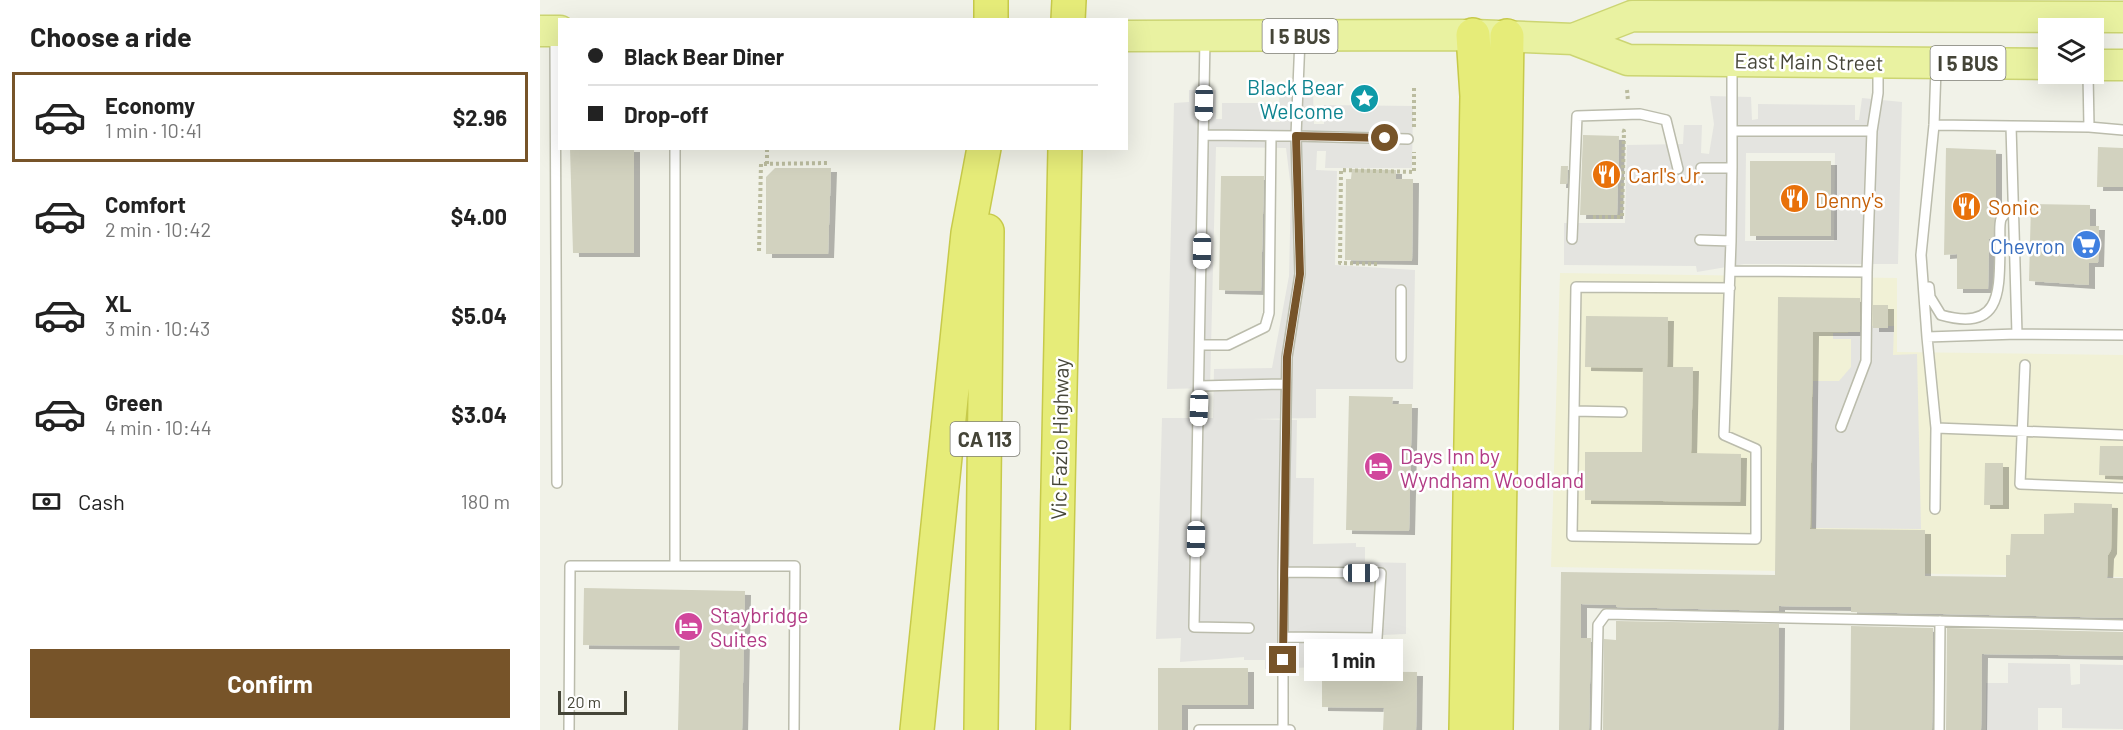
<!DOCTYPE html>
<meta charset="utf-8">
<style>
body{margin:0;font-family:Barlow,sans-serif;background:#f2f2f2;color:#222;height:100vh;display:flex;flex-direction:column;font-size:22px;white-space:nowrap}
*{box-sizing:border-box;margin:0}
p{font-size:20px;color:#767676}
.icon{flex:none;width:33px;height:33px;fill:none;stroke:currentColor;stroke-width:2;stroke-linecap:round;stroke-linejoin:round}
.map{position:relative;flex:1;overflow:hidden}
.side{display:flex;flex-direction:column;background:#fff;width:540px}
.side>*{flex:none}
.banner{position:absolute;left:18px;top:18px;width:570px;height:132px;border-radius:0px;box-shadow:0 6px 24px #0002;display:grid;align-content:center;height:132px;padding:0 30px;background:#fff}
.buttons{position:absolute;left:1498px;top:18px;display:grid;gap:12px}
.buttons a{display:grid;place-items:center;width:66px;height:66px;border-radius:0px;background:#fff;box-shadow:0 6px 24px #0002;font-size:30px}
.scale{position:absolute;left:18px;bottom:15px;width:69px;box-sizing:border-box;padding-left:6px;border:3px solid #454538;border-top:0;font-size:16px;line-height:21px;white-space:nowrap;color:#454538;-webkit-text-stroke:4px #fff;paint-order:stroke}
.end{position:absolute;width:27px;height:27px;margin:-14px;border:8px solid #775429;background:#fff;box-shadow:0 0 0 3px #fff}
.from{border-radius:50%}
.bubble{position:absolute;height:42px;border-radius:0px;background:#fff;box-shadow:0 6px 24px #0002;font-size:20px;font-weight:700;line-height:42px;text-align:center}
.car{position:absolute;width:18px;height:36px;margin:-18px -9px;border-radius:8px;box-shadow:0 0 4px 2px #0007;background:linear-gradient(#fff 24%,#345 0 40%,#fff 0 76%,#345 0 86%,#fff 0)}
.banner b{display:flex;align-items:center;gap:21px;height:57px;font-size:22px}
.banner b+b{border-top:2px solid #e0e0e0}
.banner i{width:15px;height:15px;background:#222}
ul{padding:0;list-style:none}
li{display:flex;align-items:center;gap:18px;height:90px;margin:0 12px 9px;padding:0 18px;border:3px solid transparent;border-radius:0px}
li div{flex:1}
li b{display:block;font-size:22px}
li em{font-style:normal;font-weight:700}
li.current{border-color:#775429}
li>.icon{width:54px;height:54px;stroke-width:1.5}
h2{padding:0 30px;font-size:27px;line-height:72px}
.pay{display:flex;align-items:center;gap:15px;height:66px;padding:0 30px;font-size:22px}
.pay p{margin-inline-start:auto}
.action{display:flex;gap:12px;margin-top:auto;padding:12px 30px}
.action a{flex:1;height:69px;border-radius:0px;background:#775429;color:#fff;font-size:24px;font-weight:700;line-height:69px;text-align:center}
main{display:flex;flex:1;min-height:0}
.map>svg:first-child{display:block}
.commercial{fill:#f1f1d6}
.parking{fill:#e4e4e0;fill-rule:evenodd}
.building{fill:#d2d2bf;filter:url(#shadow)}
.lines{fill:none;stroke-linecap:round;stroke-linejoin:round}
.service-casing{stroke:#bbbcac;stroke-width:12}
.primary-casing{stroke:#ccd573;stroke-width:33}
.motorway-casing{stroke:#c7ca4a;stroke-width:36}
.path{stroke:#bbbc9f;stroke-width:4;stroke-dasharray:3 3;stroke-linecap:butt}
.service{stroke:#fff;stroke-width:9}
.primary{stroke:#e9f2a1;stroke-width:30}
.motorway{stroke:#e6ec79;stroke-width:33}
.route{stroke:#775429;stroke-width:8}
.labels{text-anchor:middle;dominant-baseline:central;stroke-width:5;stroke-linejoin:round;paint-order:stroke}
.shield{fill:#fff;stroke:#7d7d74;stroke-width:1.5}
.shield-label{font-size:20px;font-weight:bold;fill:#454538}
.street-label{font-size:21px;fill:#454538;stroke:#fff}
.culture-label{font-size:21px;fill:#0d838f;stroke:#fff;text-anchor:end}
.food-label{font-size:21px;fill:#c56008;stroke:#fff;text-anchor:start}
.shop-label{font-size:21px;fill:#366cbe;stroke:#fff;text-anchor:end}
.hotel-label{font-size:21px;fill:#b23c85;stroke:#fff;text-anchor:start}
</style>
<main>
<section class="side">
<h2>Choose a ride</h2>
<ul>
<li class="current"><svg class="icon" aria-label="car" viewBox="0 0 24 24"><path d="M5 17H2v-5l4-1 3-4h7l3 4 3 1v5h-3M9 17h6M6 11h13"/><circle cx="7" cy="17" r="2"/><circle cx="17" cy="17" r="2"/></svg><div><b>Economy</b><p>1 min · 10:41</p></div><em>$2.96</em></li>
<li><svg class="icon" aria-label="car" viewBox="0 0 24 24"><path d="M5 17H2v-5l4-1 3-4h7l3 4 3 1v5h-3M9 17h6M6 11h13"/><circle cx="7" cy="17" r="2"/><circle cx="17" cy="17" r="2"/></svg><div><b>Comfort</b><p>2 min · 10:42</p></div><em>$4.00</em></li>
<li><svg class="icon" aria-label="car" viewBox="0 0 24 24"><path d="M5 17H2v-5l4-1 3-4h7l3 4 3 1v5h-3M9 17h6M6 11h13"/><circle cx="7" cy="17" r="2"/><circle cx="17" cy="17" r="2"/></svg><div><b>XL</b><p>3 min · 10:43</p></div><em>$5.04</em></li>
<li><svg class="icon" aria-label="car" viewBox="0 0 24 24"><path d="M5 17H2v-5l4-1 3-4h7l3 4 3 1v5h-3M9 17h6M6 11h13"/><circle cx="7" cy="17" r="2"/><circle cx="17" cy="17" r="2"/></svg><div><b>Green</b><p>4 min · 10:44</p></div><em>$3.04</em></li>
</ul>
<div class="pay"><svg class="icon" aria-label="cash" viewBox="0 0 24 24"><path d="M3 7h18v10H3z"/><circle cx="12" cy="12" r="2"/></svg>Cash<p>180 m</p></div>
<div class="action"><a>Confirm</a></div>
</section>
<div class="map">
<svg width="1583" height="730" viewBox="0 0 1583 730">
<defs>
<filter id="shadow"><feDropShadow dx="6" dy="4" stdDeviation="0" flood-color="#0004"/></filter>
</defs>
<rect width="100%" height="100%" fill="#f1f2e8"/>
<path class="commercial" d="M1020,273L1357,278V352L1583,355V577L1011,567Z"/>
<path class="parking" d="M649,90H676V119H682V103H731V122H740L739,91H773L774,124H784V105L873,106L872,168H785L786,151H777L776,170L797,171L795,265L875,270L873,389H776V418L712,419L757,420L756,478H774L773,544L816,543V547H825V562L866,563V634L842,635V665L725,669V660H704V657L640,662L641,638L616,639L622,418H673L674,369L732,368L749,276L751,189L746,148L676,147L670,388L627,389L634,103L649,102Z
M1170,96L1211,97L1212,120L1218,119V104L1315,105V120H1319L1322,98L1362,102L1358,264H1204L1157,272L1156,266L1024,265V223H1085L1087,145L1143,144L1144,125H1162L1161,153L1169,154L1174,124ZM1206,153H1295L1294,241H1205Z
M1309,326H1354L1353,355L1377,354L1381,529L1272,528L1273,381H1299L1311,367V339H1293V333H1308Z
M1468,663L1530,664L1531,685L1540,684V664L1583,665V729L1522,728V708H1498V730H1446V683H1468Z"/>
<path class="building" d="M1043,135L1079,136L1077,215H1040Z
M1558,147L1583,148V187H1557Z
M30,148H94V253H33Z
M1406,148L1456,150V214L1453,239H1449L1448,289H1417V254L1404,255Z
M1210,161H1291V236H1210Z
M1021,166H1028L1027,184H1020Z
M235,168H291L288,254H226V177Z
M812,169L856,170V179H873L872,261L805,260L806,179H811Z
M681,176H724L721,291L679,290Z
M1491,204L1550,205V226H1559L1558,263H1549V285L1489,281Z
M1238,297L1320,298V332H1273L1270,529L1385,530V576L1466,577V555H1470L1471,534H1504V514L1534,513V503L1572,504L1571,550L1568,555L1567,578H1583V618L1311,612V607L1239,606V611L1076,607V605L1041,604V638H1051L1049,730H1019L1021,572L1235,575Z
M1333,305H1348V328H1333Z
M1046,316L1128,317L1127,367H1153L1151,453L1201,454L1200,502L1045,500V452H1102L1103,368L1045,367Z
M809,396L853,397L852,404H872L869,531L806,530Z
M1560,446H1583V476L1559,475Z
M1445,463H1463V505H1444Z
M44,588L205,591L202,730H138L140,646L43,645Z
M1076,621L1239,624L1238,730H1063L1064,639L1076,640Z
M1311,626L1393,628L1392,730H1310Z
M1407,628L1583,632V656L1442,654L1441,730H1406Z
M618,668H708V705H642V730H618Z
M782,671L877,672L876,730H843L844,708L782,707Z"/>
<g class="lines">
<defs>
<path id="service" d="M15,36L17,483
M665,39L654,627L709,628
M1394,125L1471,126L1477,334L1387,337L1381,255L1394,125L1396,68
M1471,126L1549,127L1548,74
M1549,127L1583,130
M1192,131H1332L1338,93V67
M664,135L756,136L760,38
M1161,168H1192V66
M1032,239L1037,116L1100,114L1126,120L1138,169
M1160,240L1191,241L1192,168
M1191,271L1327,272L1332,131
M1389,287L1390,297L1401,315C1464,333 1459,288 1460,242C1460,235 1459,225 1461,219C1464,214 1469,209 1473,204
M1190,288L1036,287L1032,536L1216,539V449L1184,435L1191,241
M1477,334L1583,335
M1387,337L1396,428L1395,509
M660,345H688L725,327L729,313L731,136
M861,357V290
M1485,365L1480,484L1583,488
M659,386L746,384
M1034,411L1082,412
M1301,427L1326,361L1327,272
M1396,428L1583,435
M135,565V148
M743,572V637L837,638L841,573L743,572L747,357L760,274L756,136L868,139
M743,637V730
M29,730L30,566H255L254,730
M659,730H750
M1056,730L1058,625L1066,614L1583,625
M1399,730L1400,621"/>
<path id="primary" d="M0,31H20
M586,36L933,35L1033,39L1088,60L1509,64
M1033,39L1092,16L1583,17
M1554,65H1583"/>
<path id="motorway" d="M451,20V0
M528,20L529,0
M377,730L428,233L444,148
M441,730L447,231
M513,730L525,148
M926,730L937,96L933,35
M956,730L967,36"/>
</defs>
<use href="#service" class="service-casing"/>
<use href="#primary" class="primary-casing"/>
<use href="#motorway" class="motorway-casing"/>
<path class="path" d="M1087,90L1088,101
M874,127V88
M227,164V148
M1053,217H1082L1084,131L1081,130
M219,251L221,164L289,163
M837,264L800,263L801,170L874,172V152"/>
<use href="#service" class="service"/>
<use href="#primary" class="primary"/>
<use href="#motorway" class="motorway"/>
</g>
<g class="lines">
<path class="route" d="M743,660L747,357L760,274L756,136L845,138"/>
</g>
<defs>
<symbol id="sight-disc" viewBox="-11 -11 22 22"><circle r="9.5" fill="#0f9aa8" stroke="#fff"/><path d="M0-6L1.8-2.2L6-1.7L2.9 1.2L3.7 5.4L0 3.3L-3.7 5.4L-2.9 1.2L-6-1.7L-1.8-2.2Z" fill="#fff"/></symbol>
<symbol id="restaurant-disc" viewBox="-11 -11 22 22"><circle r="9.5" fill="#e8710a" stroke="#fff"/><path d="M-5-6h1v4h1v-4h1v4h1v-4h1v5L-1.5 .5V6h-2V.5L-5-1ZM5-6V6H3V1.5H1.5Q1.5-4 5-6Z" fill="#fff"/></symbol>
<symbol id="supermarket-disc" viewBox="-11 -11 22 22"><circle r="9.5" fill="#3f7fe0" stroke="#fff"/><path d="M-6-5.5h2.5l.6 2H6L4.5 2H-2.5L-4.4-4H-6ZM-1.5 3.2a1.3 1.3 0 1 0 .1 0ZM3 3.2a1.3 1.3 0 1 0 .1 0Z" fill="#fff"/></symbol>
<symbol id="hotel-disc" viewBox="-11 -11 22 22"><circle r="9.5" fill="#d1479c" stroke="#fff"/><path d="M-6-4.5h1.5V1H6V5H4.5V3h-9V5H-6ZM-4 0a1.8 1.8 0 1 1 3.6 0ZM.5 0V-2.5h3Q6-2.5 6 0Z" fill="#fff"/></symbol>
</defs>
<g fill-rule="evenodd">
<use href="#sight-disc" x="808" y="82" width="33" height="33"/>
<use href="#restaurant-disc" x="1050" y="158" width="33" height="33"/>
<use href="#restaurant-disc" x="1238" y="182" width="33" height="33"/>
<use href="#restaurant-disc" x="1410" y="190" width="33" height="33"/>
<use href="#supermarket-disc" x="1530" y="228" width="33" height="33"/>
<use href="#hotel-disc" x="822" y="450" width="33" height="33"/>
<use href="#hotel-disc" x="132" y="610" width="33" height="33"/>
</g>
<g class="labels">
<g class="shield">
<rect x="722.5" y="19" width="75" height="34" rx="4.5"/>
<rect x="1390.5" y="46" width="75" height="34" rx="4.5"/>
<rect x="410.5" y="422" width="69" height="34" rx="4.5"/>
</g>
<g class="shield-label">
<text x="760" y="36">I 5 BUS</text>
<text x="1428" y="63">I 5 BUS</text>
<text x="445" y="439">CA 113</text>
</g>
<g class="street-label">
<text transform="translate(1269 61) rotate(1)">East Main Street</text>
<text transform="translate(519 439) rotate(-89)">Vic Fazio Highway</text>
</g>
<g class="culture-label">
<text x="804" y="86">Black Bear<tspan x="804" dy="24">Welcome</tspan></text>
</g>
<g class="food-label">
<text x="1088" y="174">Carl's Jr.</text>
<text x="1275" y="199">Denny's</text>
<text x="1448" y="206">Sonic</text>
</g>
<g class="shop-label">
<text x="1525" y="245">Chevron</text>
</g>
<g class="hotel-label">
<text x="860" y="455">Days Inn by<tspan x="860" dy="24">Wyndham Woodland</tspan></text>
<text x="170" y="614">Staybridge<tspan x="170" dy="24">Suites</tspan></text>
</g>
</g>
</svg>
<div class="buttons">
<a><svg class="icon" aria-label="layers" viewBox="0 0 24 24"><path d="M12 4l9 5-9 5-9-5zM3 14l9 5 9-5"/></svg></a>
</div>
<div class="scale">20 m</div>
<i class="end from" style="left:845px;top:138px"></i>
<i class="end" style="left:743px;top:660px"></i>
<div class="bubble" style="left:764px;top:639px;width:99px">1 min</div>
<i class="car" style="left:664px;top:103px;rotate:181deg"></i>
<i class="car" style="left:662px;top:251px;rotate:181deg"></i>
<i class="car" style="left:659px;top:408px;rotate:182deg"></i>
<i class="car" style="left:656px;top:539px;rotate:181deg"></i>
<i class="car" style="left:821px;top:573px;rotate:90deg"></i>
<div class="banner">
<b><i class="from"></i>Black Bear Diner</b>
<b><i></i>Drop-off</b>
</div>
</div>
</main>
